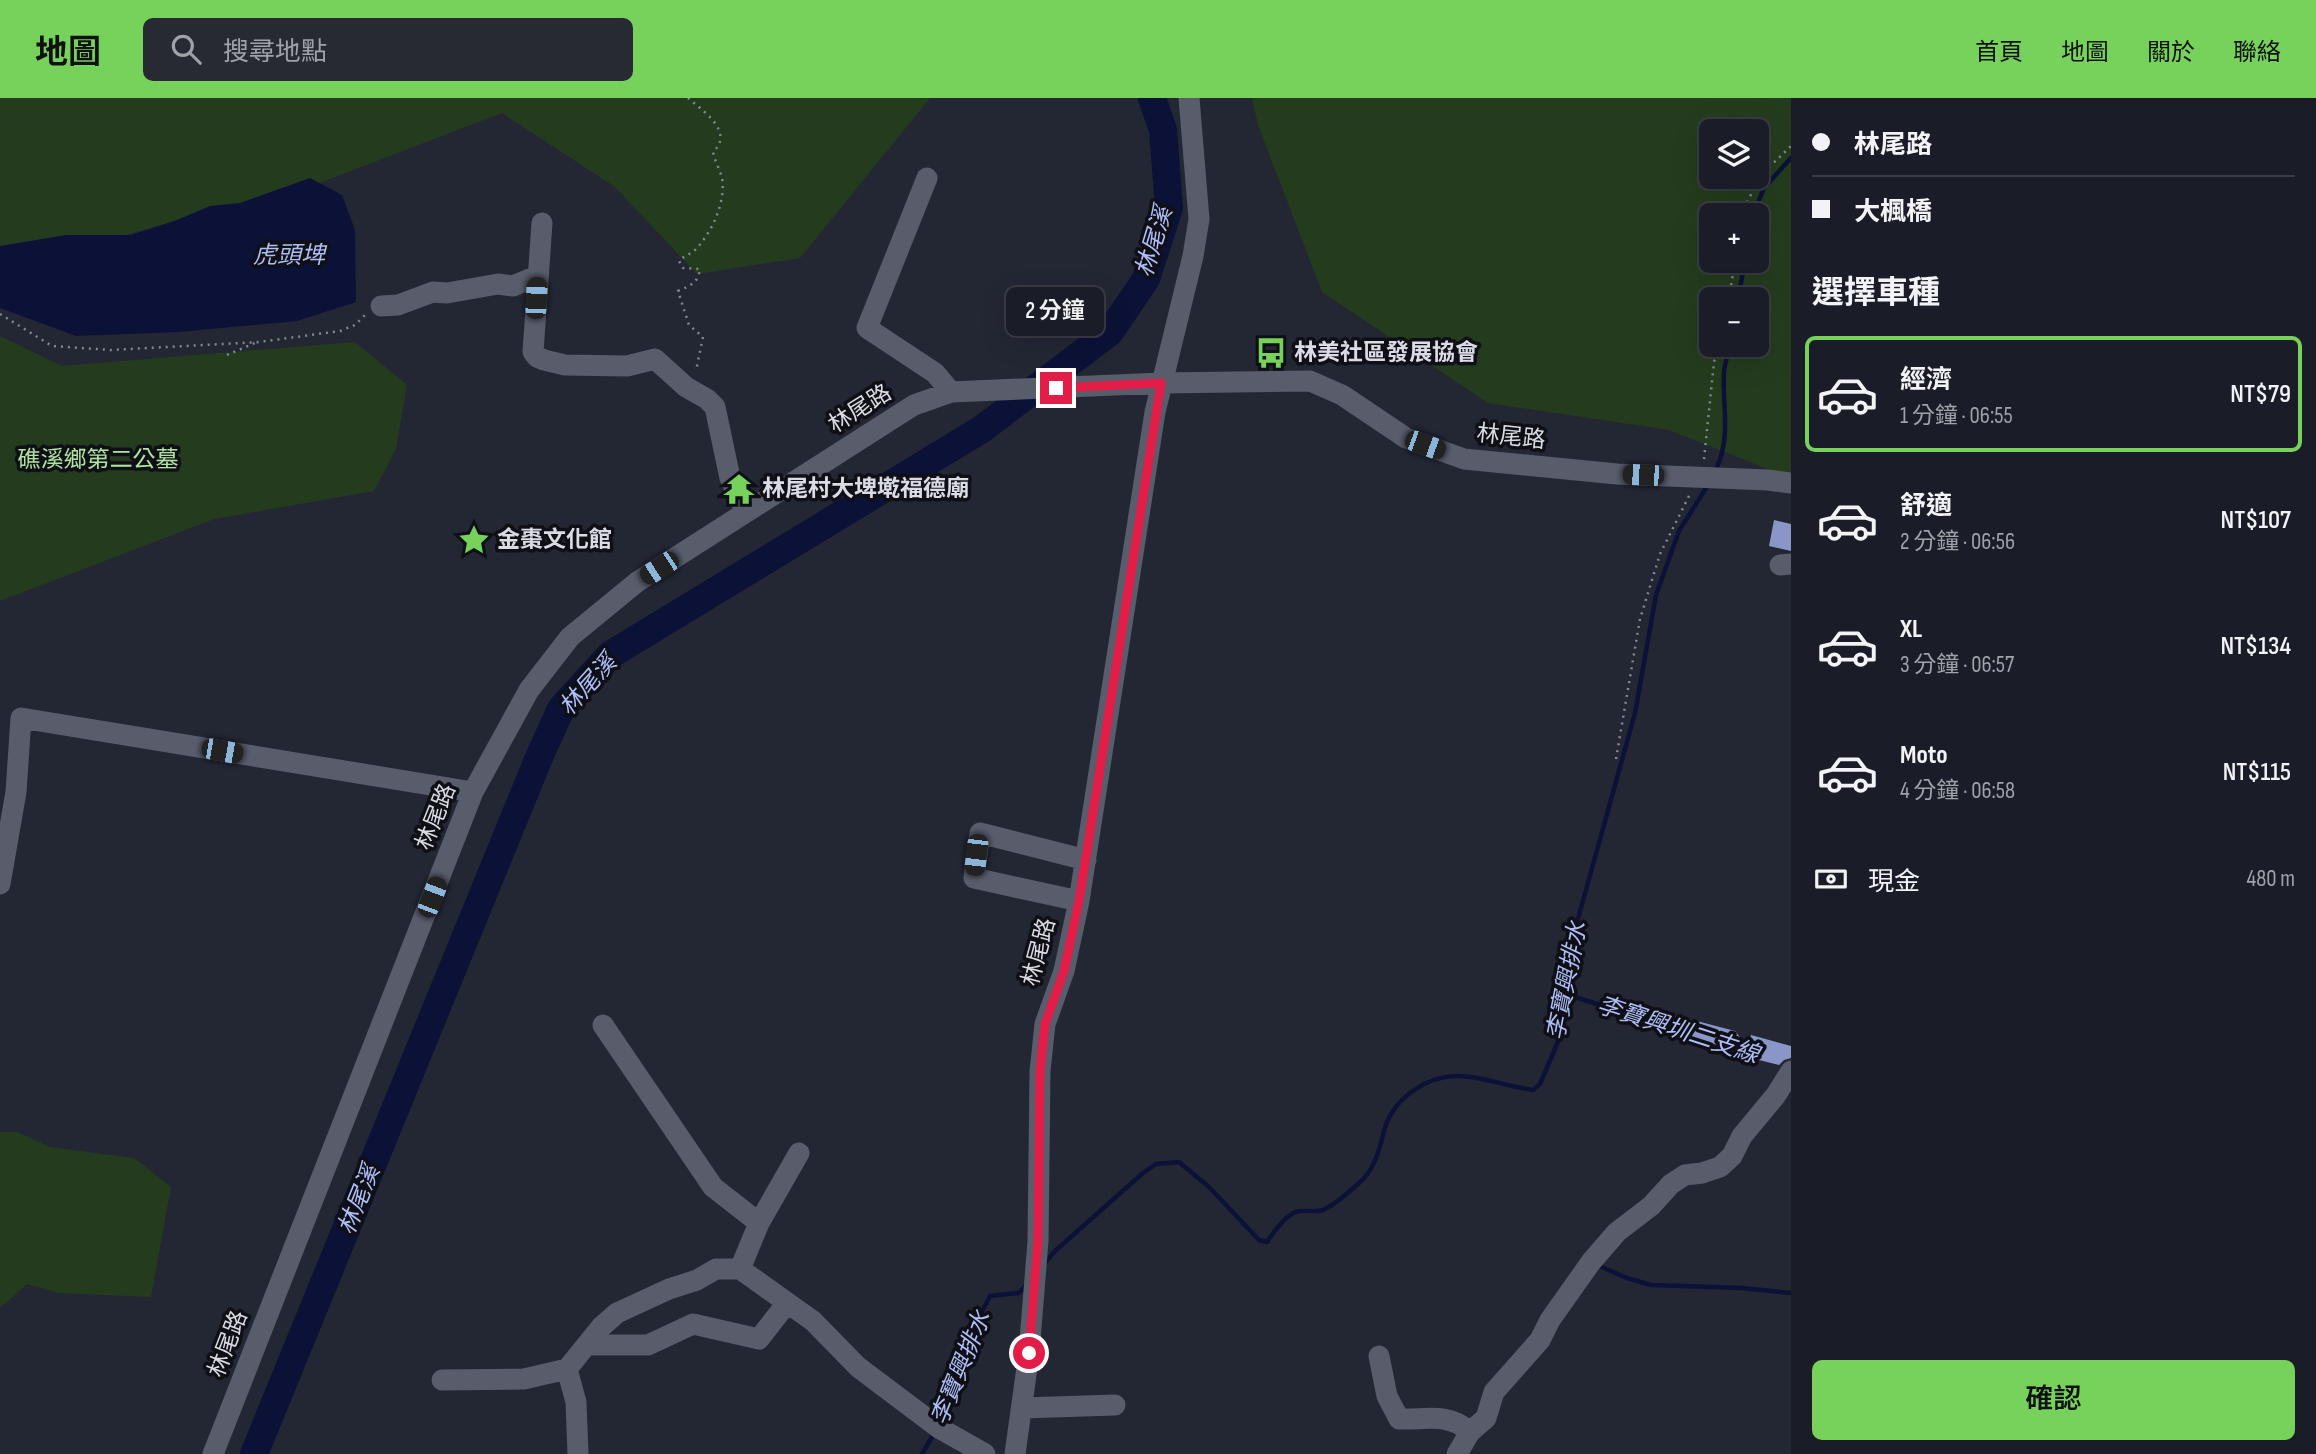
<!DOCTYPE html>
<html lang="zh-TW">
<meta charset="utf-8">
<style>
body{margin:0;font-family:"Sofia Sans Condensed","Noto Sans TC",sans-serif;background:#272a33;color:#f1f3f6;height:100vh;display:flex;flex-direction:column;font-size:26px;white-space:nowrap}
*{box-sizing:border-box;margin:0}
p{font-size:23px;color:#9fa2a7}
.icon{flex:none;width:38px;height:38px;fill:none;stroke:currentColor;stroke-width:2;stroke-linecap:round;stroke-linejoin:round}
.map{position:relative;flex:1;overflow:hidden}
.sheet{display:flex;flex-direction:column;background:#1a1d27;width:525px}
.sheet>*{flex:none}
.hud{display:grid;align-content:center;height:154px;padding:0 21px;background:#1a1d27}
.buttons{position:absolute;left:1699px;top:21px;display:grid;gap:14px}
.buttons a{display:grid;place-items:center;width:70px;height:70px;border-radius:10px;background:#1a1d27;box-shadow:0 7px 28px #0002,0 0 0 2px #383b44;font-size:35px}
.end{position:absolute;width:32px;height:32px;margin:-16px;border:9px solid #e11d48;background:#fff;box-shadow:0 0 0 4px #fff}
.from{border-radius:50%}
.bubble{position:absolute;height:49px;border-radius:10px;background:#1a1d27;box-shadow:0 7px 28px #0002,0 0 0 2px #383b44;font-size:23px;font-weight:600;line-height:49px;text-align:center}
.car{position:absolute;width:21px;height:42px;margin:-21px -10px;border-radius:9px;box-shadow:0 0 5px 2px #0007;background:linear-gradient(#222 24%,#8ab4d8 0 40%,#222 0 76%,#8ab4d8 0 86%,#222 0)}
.hud b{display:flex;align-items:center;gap:24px;height:66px;font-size:26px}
.hud b+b{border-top:2px solid #383b44}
.hud i{width:18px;height:18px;background:#f1f3f6}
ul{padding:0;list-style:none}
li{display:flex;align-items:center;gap:21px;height:116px;margin:0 14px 10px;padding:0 7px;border:4px solid transparent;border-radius:10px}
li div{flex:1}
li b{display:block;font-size:26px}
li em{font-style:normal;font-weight:600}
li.selected{border-color:#76d25a}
li>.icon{width:63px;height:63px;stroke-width:1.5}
h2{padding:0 21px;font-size:32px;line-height:84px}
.pay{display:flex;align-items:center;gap:18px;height:77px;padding:0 21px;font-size:26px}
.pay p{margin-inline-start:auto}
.action{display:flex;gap:14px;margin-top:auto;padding:14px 21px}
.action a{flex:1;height:80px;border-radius:10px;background:#76d25a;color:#111;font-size:28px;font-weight:600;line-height:80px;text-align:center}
header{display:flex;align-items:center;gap:42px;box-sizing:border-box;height:98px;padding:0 35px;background:#76d25a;color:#111}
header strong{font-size:33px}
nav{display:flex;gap:38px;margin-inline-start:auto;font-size:24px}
.search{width:490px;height:63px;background:#272a33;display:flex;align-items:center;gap:18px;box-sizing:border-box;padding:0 24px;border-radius:10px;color:#9fa2a7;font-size:26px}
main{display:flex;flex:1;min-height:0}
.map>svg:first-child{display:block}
.green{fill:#243c1d;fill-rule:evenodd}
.water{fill:#0c1137}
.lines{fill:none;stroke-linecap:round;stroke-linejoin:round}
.stream{stroke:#0c1137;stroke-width:4.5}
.river{stroke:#0c1137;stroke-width:28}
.building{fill:#8996c7}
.path{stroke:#848792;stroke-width:2.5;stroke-dasharray:2 5;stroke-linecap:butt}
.minor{stroke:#585c6b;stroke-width:21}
.route{stroke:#e11d48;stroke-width:9}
.labels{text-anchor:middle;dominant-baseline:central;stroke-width:7;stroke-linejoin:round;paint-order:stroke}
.poi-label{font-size:23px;font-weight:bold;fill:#dadce5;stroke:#0f1016;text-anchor:start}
.street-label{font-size:23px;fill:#dadce5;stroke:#0f1016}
.park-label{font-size:23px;fill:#b0e3a1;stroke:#0f1016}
.water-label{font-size:24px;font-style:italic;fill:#afbef8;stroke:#0f1016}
</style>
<header>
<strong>地圖</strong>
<div class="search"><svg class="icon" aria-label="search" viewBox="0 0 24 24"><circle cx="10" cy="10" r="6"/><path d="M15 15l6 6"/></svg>搜尋地點</div>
<nav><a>首頁</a><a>地圖</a><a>關於</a><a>聯絡</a></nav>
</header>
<main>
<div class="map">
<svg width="1791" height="1356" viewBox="0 0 1791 1356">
<rect width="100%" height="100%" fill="#232734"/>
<path class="green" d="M0,0H930L800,160L697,176L615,89L502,15L322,84L61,154L0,156Z
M1252,0H1791V380L1669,332L1488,305L1322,194L1258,27ZM1712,33H1757V79H1712ZM1712,117H1757V163H1712ZM1712,201H1757V247H1712Z
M0,238L62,268L355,244L407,287L396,351L374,393L214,421L0,503Z
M0,1034H17L50,1049L134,1060L171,1089L151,1199L59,1195L27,1186L0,1210Z"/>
<path class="water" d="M310,80L342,97L355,132L356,204L297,223L178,234L76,238L0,210V148L66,137H131L177,122L210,108L240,105Z"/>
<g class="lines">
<path class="stream" d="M1753,117L1764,90L1791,60
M1738,201L1745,163
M1715,373C1732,341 1722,308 1724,274C1725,265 1728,256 1729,247
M1565,896L1610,910
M1044,1166L1055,1153L1143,1075L1156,1066L1179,1064L1209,1089L1259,1142L1267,1144C1272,1136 1287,1116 1296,1114C1305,1111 1314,1115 1323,1112C1336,1107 1347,1095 1358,1086C1376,1071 1379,1051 1385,1030C1389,1015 1401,1001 1414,992C1455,964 1489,986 1533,992L1540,986L1560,939L1576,828L1635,615L1656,497L1679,433L1708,387
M1597,1167L1627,1180L1651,1187L1742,1190L1791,1195
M942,1324L978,1221L990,1198L1019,1195L1027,1186
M922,1356L935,1334"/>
<path class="river" d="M254,1356L540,657L561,611L610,557L982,331L1110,234L1146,181L1169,110L1163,32L1152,0"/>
</g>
<path class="building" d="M1774,422L1791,426V453L1769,448Z
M1609,900L1735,933L1747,948L1751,937L1791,948V960L1784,962L1779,967L1743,958L1744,954L1606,916Z"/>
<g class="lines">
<path class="path" d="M688,0C703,13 735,34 713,54C715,63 720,72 722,80C726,104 712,134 696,151C691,156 685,157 679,163L683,170L700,171C698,185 691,187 678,193L689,227L703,239L696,273
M1741,117L1760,78L1791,48
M1729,201L1735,163
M0,216L52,248L111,252L259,244L340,233L355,227L366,216
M227,257L255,245
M1704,361L1714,264L1719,247
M1616,661L1640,521L1660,456L1690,396"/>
<path class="minor" d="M927,80L867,230L935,275L951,294
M542,125L533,254L537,259L544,262L565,267L627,268L655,261L686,289L707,301L715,309L730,380L746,414
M381,208L398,207L433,194L447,195L498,186L513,188L537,178
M1780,467L1791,466
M0,786L16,694L21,620L473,694
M1079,803L974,780L980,735L1086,762
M603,927L713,1089L759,1125
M740,1171L759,1125L799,1055
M588,1247H648L693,1226L759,1241L787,1205
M1379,1258L1387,1298L1399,1321C1425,1322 1449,1314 1470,1334
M567,1271L576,1304L578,1356
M442,1282L524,1281L567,1271L601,1229L617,1215L669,1191L697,1182L716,1171H740L813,1223L858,1269L939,1330L985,1356
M1022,1310L1115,1307
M213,1356L473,694L529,592L570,539L637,484L914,307L951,294L1161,285L1310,283L1342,297L1406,340L1464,361L1617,376L1768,382L1791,385
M1015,1356L1029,1255L1038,1143L1040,973L1045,926L1064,873L1079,803L1155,314L1193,158L1199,121L1189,0
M1457,1356L1470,1334L1486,1320L1494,1294L1540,1242L1550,1222L1591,1164L1617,1134L1651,1108L1671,1086L1685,1077L1702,1075L1720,1069L1732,1058L1742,1038L1776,997L1791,973"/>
</g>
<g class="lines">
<path class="route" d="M1029,1255L1038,1143L1040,973L1045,926L1064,873L1079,803L1161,285L1056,290"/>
</g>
<defs>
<symbol id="bus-bare" viewBox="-9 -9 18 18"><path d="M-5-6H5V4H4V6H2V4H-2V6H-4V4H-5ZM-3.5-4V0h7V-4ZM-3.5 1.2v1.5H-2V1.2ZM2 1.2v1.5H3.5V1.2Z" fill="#76d25a" stroke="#0f1016" stroke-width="2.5" paint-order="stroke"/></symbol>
<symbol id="temple-bare" viewBox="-9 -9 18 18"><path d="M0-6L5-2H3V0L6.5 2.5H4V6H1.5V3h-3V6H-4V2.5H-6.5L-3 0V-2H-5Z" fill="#76d25a" stroke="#0f1016" stroke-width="2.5" paint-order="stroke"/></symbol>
<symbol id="sight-bare" viewBox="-9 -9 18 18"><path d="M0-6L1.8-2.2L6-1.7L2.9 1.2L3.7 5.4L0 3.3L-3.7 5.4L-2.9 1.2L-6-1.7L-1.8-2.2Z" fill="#76d25a" stroke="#0f1016" stroke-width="2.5" paint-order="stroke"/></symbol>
</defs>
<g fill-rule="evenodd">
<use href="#bus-bare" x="1249" y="233" width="44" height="44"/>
<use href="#temple-bare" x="717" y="369" width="44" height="44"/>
<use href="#sight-bare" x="452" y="420" width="44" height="44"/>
</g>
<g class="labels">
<g class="poi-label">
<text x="1294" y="255">林美社區發展協會</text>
<text x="762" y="391">林尾村大埤墘福德廟</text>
<text x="497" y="442">金棗文化館</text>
</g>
<g class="street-label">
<text transform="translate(860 311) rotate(-32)">林尾路</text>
<text transform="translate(1511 339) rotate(6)">林尾路</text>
<text transform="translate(436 719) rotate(-68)">林尾路</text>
<text transform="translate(1039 854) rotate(-75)">林尾路</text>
<text transform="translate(228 1246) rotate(-69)">林尾路</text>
</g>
<g class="park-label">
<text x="98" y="362">礁溪鄉第二公墓</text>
</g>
<g class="water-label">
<text transform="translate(1154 144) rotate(-73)">林尾溪</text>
<text x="289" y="157">虎頭埤</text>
<text transform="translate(588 587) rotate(-48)">林尾溪</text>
<text transform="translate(1567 883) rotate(-79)">李寶興排水</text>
<text transform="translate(1678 932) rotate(18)">李寶興圳二支線</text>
<text transform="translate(359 1102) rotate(-68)">林尾溪</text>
<text transform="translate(961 1270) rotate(-68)">李寶興排水</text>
</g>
</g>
</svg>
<div class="buttons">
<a><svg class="icon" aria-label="layers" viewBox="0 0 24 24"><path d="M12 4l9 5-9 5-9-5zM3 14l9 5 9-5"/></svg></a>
<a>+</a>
<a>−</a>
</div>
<i class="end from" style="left:1029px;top:1255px"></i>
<i class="end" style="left:1056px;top:290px"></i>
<div class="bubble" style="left:1006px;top:189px;width:98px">2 分鐘</div>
<i class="car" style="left:536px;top:200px;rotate:3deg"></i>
<i class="car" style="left:1425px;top:347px;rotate:110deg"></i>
<i class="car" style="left:1643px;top:377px;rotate:272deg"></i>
<i class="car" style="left:659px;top:470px;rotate:237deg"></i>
<i class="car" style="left:222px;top:653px;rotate:100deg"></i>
<i class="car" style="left:976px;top:757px;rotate:187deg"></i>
<i class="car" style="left:432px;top:799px;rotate:21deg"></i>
</div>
<section class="sheet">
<div class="hud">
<b><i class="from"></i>林尾路</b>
<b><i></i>大楓橋</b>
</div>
<h2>選擇車種</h2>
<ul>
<li class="selected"><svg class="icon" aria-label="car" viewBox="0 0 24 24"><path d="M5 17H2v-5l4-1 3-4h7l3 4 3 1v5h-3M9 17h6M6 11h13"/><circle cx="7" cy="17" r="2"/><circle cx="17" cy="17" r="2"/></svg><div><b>經濟</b><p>1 分鐘 · 06:55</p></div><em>NT$79</em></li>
<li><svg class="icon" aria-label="car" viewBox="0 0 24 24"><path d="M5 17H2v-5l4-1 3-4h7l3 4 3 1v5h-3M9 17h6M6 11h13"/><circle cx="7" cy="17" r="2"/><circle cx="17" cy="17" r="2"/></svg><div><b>舒適</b><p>2 分鐘 · 06:56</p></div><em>NT$107</em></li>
<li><svg class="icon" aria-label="car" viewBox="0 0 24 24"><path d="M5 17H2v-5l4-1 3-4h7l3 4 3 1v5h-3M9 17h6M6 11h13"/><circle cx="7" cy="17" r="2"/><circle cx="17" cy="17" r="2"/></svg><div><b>XL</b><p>3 分鐘 · 06:57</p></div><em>NT$134</em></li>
<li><svg class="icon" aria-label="car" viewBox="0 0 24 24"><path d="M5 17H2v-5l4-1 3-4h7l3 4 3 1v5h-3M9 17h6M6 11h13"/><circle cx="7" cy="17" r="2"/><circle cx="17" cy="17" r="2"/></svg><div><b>Moto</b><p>4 分鐘 · 06:58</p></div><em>NT$115</em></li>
</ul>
<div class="pay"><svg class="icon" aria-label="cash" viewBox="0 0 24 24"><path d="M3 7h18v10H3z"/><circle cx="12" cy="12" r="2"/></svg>現金<p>480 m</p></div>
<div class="action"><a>確認</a></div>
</section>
</main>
